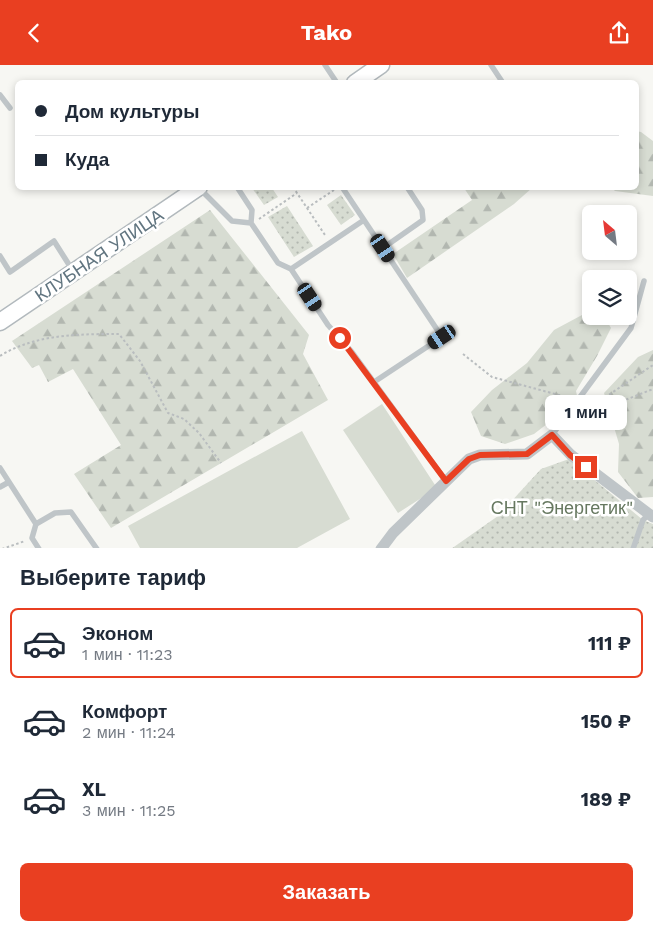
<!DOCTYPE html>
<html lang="ru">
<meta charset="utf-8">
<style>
body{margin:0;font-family:"Work Sans",sans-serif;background:#f2f2f3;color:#1f2937;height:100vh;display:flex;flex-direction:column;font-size:19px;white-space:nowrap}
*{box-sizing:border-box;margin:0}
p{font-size:16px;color:#747a83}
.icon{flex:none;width:28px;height:28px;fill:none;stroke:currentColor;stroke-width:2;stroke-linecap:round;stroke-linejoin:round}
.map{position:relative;height:483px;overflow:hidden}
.sheet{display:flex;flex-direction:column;background:#fff;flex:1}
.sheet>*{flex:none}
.guide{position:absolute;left:15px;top:15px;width:624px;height:110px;border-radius:8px;box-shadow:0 2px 8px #0003;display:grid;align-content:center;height:110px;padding:0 20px;background:#fff}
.needle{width:32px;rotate:332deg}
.fabs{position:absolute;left:582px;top:140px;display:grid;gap:10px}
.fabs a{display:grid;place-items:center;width:55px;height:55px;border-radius:8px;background:#fff;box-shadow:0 2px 8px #0003;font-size:25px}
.end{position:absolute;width:22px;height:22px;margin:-11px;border:6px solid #e93f21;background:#fff;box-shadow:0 0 0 2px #fff}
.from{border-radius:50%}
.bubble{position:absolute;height:35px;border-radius:8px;background:#fff;box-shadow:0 2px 8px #0003;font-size:16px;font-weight:700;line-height:35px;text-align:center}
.car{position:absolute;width:15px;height:30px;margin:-15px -8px;border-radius:6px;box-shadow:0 0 4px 1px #0007;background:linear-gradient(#222 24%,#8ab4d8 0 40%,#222 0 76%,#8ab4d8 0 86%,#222 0)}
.guide b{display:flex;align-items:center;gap:18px;height:48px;font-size:19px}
.guide b+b{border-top:1px solid #e0e1e3}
.guide i{width:12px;height:12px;background:#1f2937}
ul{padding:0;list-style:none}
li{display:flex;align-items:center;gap:15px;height:70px;margin:0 10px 8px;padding:0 10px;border:2px solid transparent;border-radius:8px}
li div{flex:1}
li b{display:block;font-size:19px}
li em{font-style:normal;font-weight:700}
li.on{border-color:#e93f21}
li>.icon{width:45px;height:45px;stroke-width:1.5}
h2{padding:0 20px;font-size:22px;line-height:60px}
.action{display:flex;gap:10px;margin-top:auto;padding:10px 20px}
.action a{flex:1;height:58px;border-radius:8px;background:#e93f21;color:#fff;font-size:20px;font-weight:700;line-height:58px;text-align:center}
header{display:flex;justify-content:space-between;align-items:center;height:65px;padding:0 20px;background:#e93f21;color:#fff;font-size:22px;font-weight:700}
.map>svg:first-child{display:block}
.grass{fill:url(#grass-dots)}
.forest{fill:url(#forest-firs)}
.park{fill:#d7dcd2}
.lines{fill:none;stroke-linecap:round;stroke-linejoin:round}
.secondary-casing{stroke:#b2b9bd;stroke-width:19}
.path{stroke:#b9bdbf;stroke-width:2;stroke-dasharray:2.5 2.5;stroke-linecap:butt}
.lane{stroke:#bfc5c8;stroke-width:5.5}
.street{stroke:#bfc5c8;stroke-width:11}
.secondary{stroke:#fff;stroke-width:16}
.route{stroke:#e93f21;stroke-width:6}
.labels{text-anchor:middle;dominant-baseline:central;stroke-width:5;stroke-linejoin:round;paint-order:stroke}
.street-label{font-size:18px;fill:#617580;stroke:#fff}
.park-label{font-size:18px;fill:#667860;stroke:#fff}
</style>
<header><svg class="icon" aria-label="back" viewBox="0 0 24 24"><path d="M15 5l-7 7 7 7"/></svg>Tako<svg class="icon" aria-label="share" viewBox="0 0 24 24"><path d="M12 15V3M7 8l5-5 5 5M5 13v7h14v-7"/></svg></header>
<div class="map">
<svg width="653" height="484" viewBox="0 0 653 484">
<defs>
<pattern id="grass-dots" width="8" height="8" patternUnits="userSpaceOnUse" patternTransform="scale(1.25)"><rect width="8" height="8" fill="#d7dcd2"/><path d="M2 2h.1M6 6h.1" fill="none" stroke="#b2b7b0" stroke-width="1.8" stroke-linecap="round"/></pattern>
<pattern id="forest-firs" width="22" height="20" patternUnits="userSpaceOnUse" patternTransform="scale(1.25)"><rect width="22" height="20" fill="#d7dcd2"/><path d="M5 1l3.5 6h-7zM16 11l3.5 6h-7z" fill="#b2b7b0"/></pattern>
</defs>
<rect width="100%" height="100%" fill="#f7f7f3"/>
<path class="grass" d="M252,123H272L278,132L264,140Z
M341,130L355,150L341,160L327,140Z
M287,141L313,181L294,192L268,152Z
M569,394L643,455L653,459V483L451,484L498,451L541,404Z"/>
<path class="forest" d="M636,66L641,67L653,76V131L615,126L612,123L636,122Z
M464,123H532L514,139L407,213L393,189L472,135Z
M210,145L309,270L303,289L328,335L111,463L74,409L121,380L73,304L48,317L39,300L32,303L12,276Z
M582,250L604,251L611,263L597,291L576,326L578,335L534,369L505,379L481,371L471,347L492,325L527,298L554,265Z
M653,285V432L638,433L618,407L619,379L604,328L638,292Z"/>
<path class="park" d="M382,339L437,423L398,448L343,365Z
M302,366L350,454L297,483H140L128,461Z"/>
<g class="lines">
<defs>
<path id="secondary" d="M355,18L381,0
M0,257L199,122"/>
</defs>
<use href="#secondary" class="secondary-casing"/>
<path class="path" d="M293,122L325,170
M307,143L334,125
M259,154L297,128
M463,289L492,312L570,333
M0,291C35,269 79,269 119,269L140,296L168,348L184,354L199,368L221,398
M587,336L615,339L653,324
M576,352L653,300
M2,484L25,476"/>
<path class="lane" d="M325,0L337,18
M491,0L503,18
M0,30L10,43
M237,122L252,145L251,158L278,198L291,204L328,260L352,287L446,416
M342,122L442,272L374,317
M200,124L232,156L251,158
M383,183L423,155L422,145L407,122
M0,191L10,207L54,176L73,206
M291,204L364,155
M552,370L631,263L644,216
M0,403L36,459L55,448L71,447L97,484
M0,422L9,417
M36,459L32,473L39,484
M633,484L643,455L648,450"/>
<path class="street" d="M381,484L393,468L469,394L480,390L527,389L552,370L571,390L653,452"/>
<use href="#secondary" class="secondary"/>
</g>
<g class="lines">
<path class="route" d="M340,273L446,416L469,394L480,390L527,389L552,370L570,390L586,402"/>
</g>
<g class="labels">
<g class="street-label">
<text transform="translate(99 190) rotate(-34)">КЛУБНАЯ УЛИЦА</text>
</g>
<g class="park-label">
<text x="562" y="442">СНТ "Энергетик"</text>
</g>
</g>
</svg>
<div class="fabs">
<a><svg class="needle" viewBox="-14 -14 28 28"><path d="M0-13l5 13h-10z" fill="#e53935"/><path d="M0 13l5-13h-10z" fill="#747a83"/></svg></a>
<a><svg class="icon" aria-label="layers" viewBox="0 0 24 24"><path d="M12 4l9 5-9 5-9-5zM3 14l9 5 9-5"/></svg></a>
</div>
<i class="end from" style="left:340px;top:273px"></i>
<i class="end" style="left:586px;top:402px"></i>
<div class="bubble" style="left:545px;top:330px;width:82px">1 мин</div>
<i class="car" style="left:383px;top:183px;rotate:146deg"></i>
<i class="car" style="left:310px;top:232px;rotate:146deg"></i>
<i class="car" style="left:442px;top:272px;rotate:236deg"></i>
<div class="guide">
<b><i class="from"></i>Дом культуры</b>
<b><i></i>Куда</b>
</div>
</div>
<section class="sheet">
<h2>Выберите тариф</h2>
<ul>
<li class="on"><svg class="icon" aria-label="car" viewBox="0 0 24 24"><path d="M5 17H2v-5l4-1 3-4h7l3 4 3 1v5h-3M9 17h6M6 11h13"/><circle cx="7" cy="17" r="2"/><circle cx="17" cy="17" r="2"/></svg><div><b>Эконом</b><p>1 мин · 11:23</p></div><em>111 ₽</em></li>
<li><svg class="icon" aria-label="car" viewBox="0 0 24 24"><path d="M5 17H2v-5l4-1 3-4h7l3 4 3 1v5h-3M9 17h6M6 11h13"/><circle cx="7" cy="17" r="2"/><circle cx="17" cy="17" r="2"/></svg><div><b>Комфорт</b><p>2 мин · 11:24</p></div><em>150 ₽</em></li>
<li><svg class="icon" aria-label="car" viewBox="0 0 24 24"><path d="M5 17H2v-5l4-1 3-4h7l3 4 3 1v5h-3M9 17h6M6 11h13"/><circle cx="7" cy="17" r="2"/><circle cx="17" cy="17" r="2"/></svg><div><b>XL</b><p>3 мин · 11:25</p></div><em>189 ₽</em></li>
</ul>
<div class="action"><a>Заказать</a></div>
</section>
